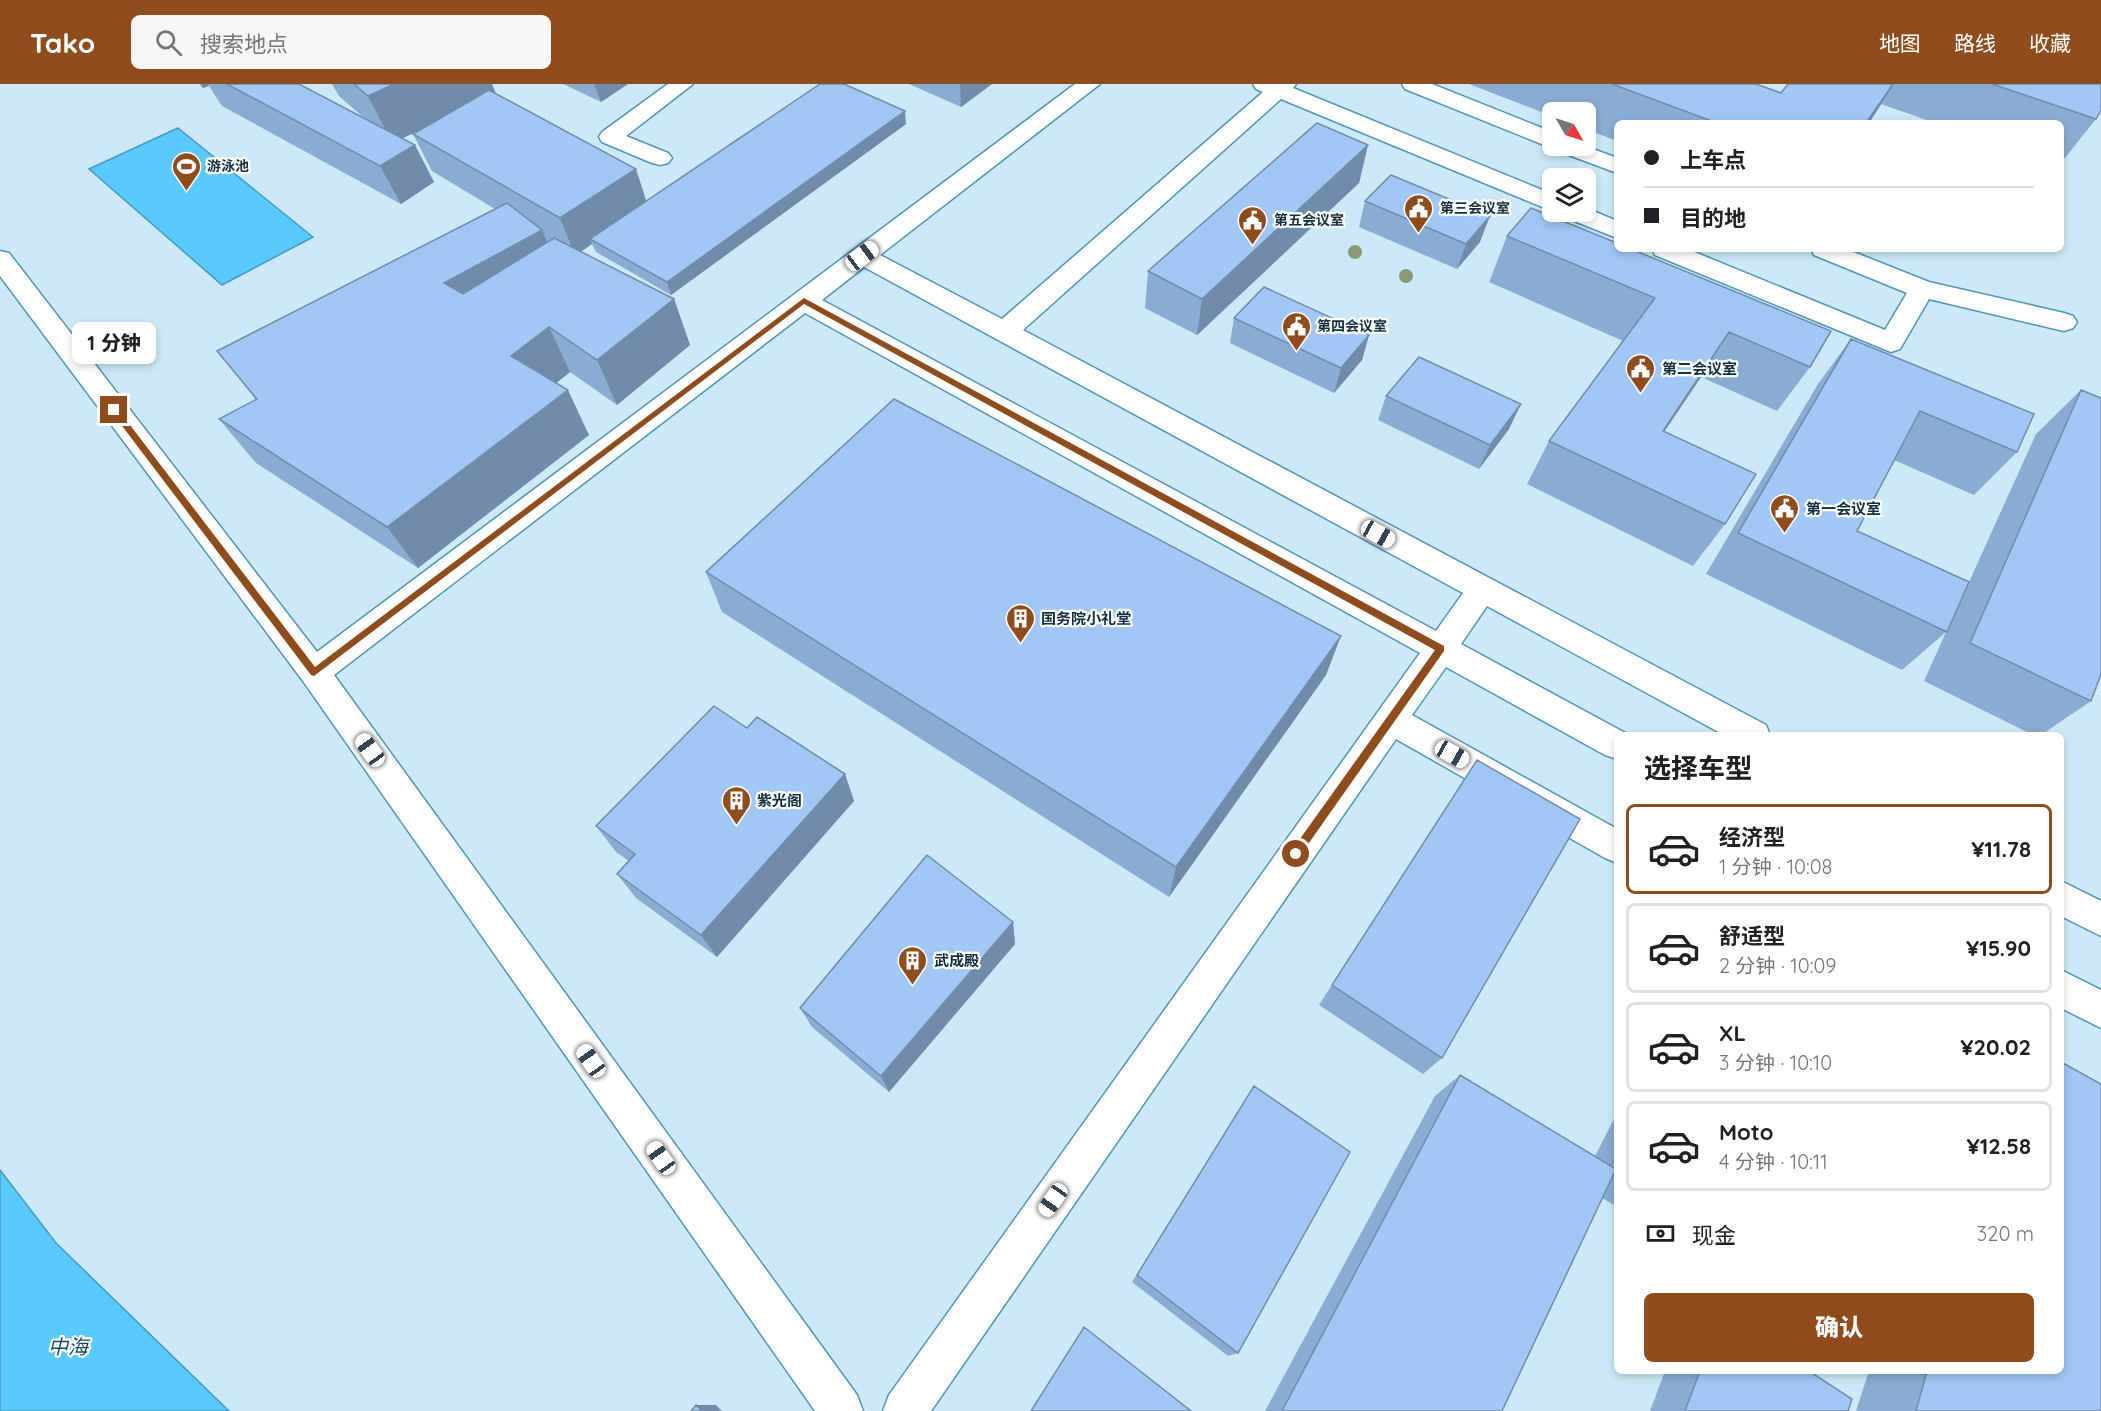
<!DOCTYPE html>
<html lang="zh">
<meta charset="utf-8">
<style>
body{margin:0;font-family:Quicksand,"Noto Sans SC",sans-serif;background:#f6f6f6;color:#202124;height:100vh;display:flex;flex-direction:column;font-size:22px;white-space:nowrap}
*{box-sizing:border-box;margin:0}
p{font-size:20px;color:#757577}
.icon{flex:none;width:33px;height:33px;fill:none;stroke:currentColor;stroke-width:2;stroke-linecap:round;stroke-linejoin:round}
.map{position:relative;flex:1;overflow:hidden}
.drawer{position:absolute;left:1614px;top:648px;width:450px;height:642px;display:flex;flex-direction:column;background:#fff;border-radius:9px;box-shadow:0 3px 9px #0003}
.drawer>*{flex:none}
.hud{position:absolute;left:1614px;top:36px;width:450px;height:132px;border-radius:9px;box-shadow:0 3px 9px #0003;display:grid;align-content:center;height:132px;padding:0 30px;background:#fff}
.needle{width:39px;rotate:129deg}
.buttons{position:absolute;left:1542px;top:18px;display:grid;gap:12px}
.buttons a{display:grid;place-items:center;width:54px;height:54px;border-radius:9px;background:#fff;box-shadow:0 3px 9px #0003;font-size:30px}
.end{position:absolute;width:27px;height:27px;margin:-14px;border:8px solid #8f4c1d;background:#fff;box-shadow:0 0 0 3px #fff}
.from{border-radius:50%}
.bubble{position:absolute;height:42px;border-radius:9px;background:#fff;box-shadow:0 3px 9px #0003;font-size:20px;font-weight:800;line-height:42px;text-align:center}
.car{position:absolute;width:18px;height:36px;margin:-18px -9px;border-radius:8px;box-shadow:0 0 4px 2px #0007;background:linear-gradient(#fff 24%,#345 0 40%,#fff 0 76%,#345 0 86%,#fff 0)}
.hud b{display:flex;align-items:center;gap:21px;height:57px;font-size:22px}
.hud b+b{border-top:2px solid #e0e0e0}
.hud i{width:15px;height:15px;background:#202124}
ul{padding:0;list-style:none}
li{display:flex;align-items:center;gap:18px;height:90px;margin:0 12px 9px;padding:0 18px;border:3px solid #e0e0e0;border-radius:9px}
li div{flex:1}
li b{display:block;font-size:22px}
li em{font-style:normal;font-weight:800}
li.current{border-color:#8f4c1d}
li>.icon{width:54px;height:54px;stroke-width:1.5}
h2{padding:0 30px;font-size:27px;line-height:72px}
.pay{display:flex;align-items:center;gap:15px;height:66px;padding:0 30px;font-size:22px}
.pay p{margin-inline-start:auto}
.cta{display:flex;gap:12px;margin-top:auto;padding:12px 30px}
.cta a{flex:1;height:69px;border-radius:9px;background:#8f4c1d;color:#fff;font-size:24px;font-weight:800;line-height:69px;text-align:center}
header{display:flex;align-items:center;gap:36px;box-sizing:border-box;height:84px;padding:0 30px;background:#8f4c1d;color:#fff}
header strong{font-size:28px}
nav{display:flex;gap:33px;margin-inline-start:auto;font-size:21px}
.search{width:420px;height:54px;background:#f6f6f6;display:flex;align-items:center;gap:15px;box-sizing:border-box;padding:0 21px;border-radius:9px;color:#757577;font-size:22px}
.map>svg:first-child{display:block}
.water{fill:#5ac9fd;stroke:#449bc4;stroke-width:1.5}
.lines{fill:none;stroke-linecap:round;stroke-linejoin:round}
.minor-casing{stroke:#4e96b8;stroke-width:3}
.minor{fill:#fff;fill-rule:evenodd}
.tree{fill:#8a9873}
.wall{fill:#8aacd2}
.shaded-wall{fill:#718cab}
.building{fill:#a1c8f4;stroke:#718cab;stroke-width:1.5}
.route{fill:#8f4c1d}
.labels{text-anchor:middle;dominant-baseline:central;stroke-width:4.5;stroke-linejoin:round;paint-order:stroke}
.far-poi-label{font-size:14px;font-weight:bold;fill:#112f3e;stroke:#fff;text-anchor:start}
.poi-label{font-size:15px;font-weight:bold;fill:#112f3e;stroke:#fff;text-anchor:start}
.near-water-label{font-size:20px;font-style:italic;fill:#1a495e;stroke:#fff}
</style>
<header>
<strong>Tako</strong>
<div class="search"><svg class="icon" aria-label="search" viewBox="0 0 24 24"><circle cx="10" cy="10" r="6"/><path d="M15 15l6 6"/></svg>搜索地点</div>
<nav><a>地图</a><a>路线</a><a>收藏</a></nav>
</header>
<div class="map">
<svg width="2101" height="1327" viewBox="0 0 2101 1327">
<rect width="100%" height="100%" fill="#cde9f8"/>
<path class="water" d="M178,44L313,153L222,201L89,85Z
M0,1086L56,1159L229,1327H0Z"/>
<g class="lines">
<defs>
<path id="minor" d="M668,0H693L626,52L668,69L672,74L668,79L660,81L652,79L602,58L599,53L602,48Z
M1075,0H1100L880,171L1002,235L1263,8L1256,5L1253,0H1296L1293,4L1552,110V127L1281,15L1023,246L1766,641L1770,651H1724L1487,522L1461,560L1629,651H1617V675L1605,671L1446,583L1412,631L1617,745V779L1605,774L1396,655L931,1327H883L889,1311L1420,569L805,229L334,591L857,1311L863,1327H815L303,597L0,192V167L9,169L317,568ZM864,183L1463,509L1436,547L822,216Z
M1402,0H1432L1552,48V62H1585L1617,74V89L1558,67L1555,62L1544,61L1405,5Z
M1586,124L1617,137V154L1564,133L1561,128H1586Z
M1652,165H1687L1885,246L1907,209L1814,171L1811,165H1846L1929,198L2064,229L2073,232L2077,238L2073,244L2064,247L1929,215L1900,265L1891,268L1655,171Z
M2061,797L2101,817V852L2061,832Z
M2061,886L2101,906V944L2061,924Z"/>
</defs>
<use href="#minor" class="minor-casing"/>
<use href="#minor" class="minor"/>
</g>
<g class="tree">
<circle cx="1355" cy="168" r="7"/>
<circle cx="1406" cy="192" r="7"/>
</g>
<path class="wall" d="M199,0H299L363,33L339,12L332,0H492L496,10L646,117L906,40L671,211L596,168L592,160L581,168L674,215L690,261L617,321L570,288L556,299L589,351L418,484L256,379L219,335L256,316L217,267L495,125L432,87L413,50L420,46L403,54L434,98L401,120L222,22L209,2L203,4Z
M563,0H628L601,18Z
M909,0H992L961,23Z
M1469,0H1756L1781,9L1788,0H2101L2096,35L2061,79V39H1935L1881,20L1869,39H1617V57L1586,45V28H1552V32Z
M1368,61L1359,99L1197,251L1145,224L1148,187Z
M1365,117L1480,158L1457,185L1359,143Z
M1531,124L1810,283L1777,327L1701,293L1664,348L1725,440L1693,482L1527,400L1549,357L1623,257L1489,198L1507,152Z
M1234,234L1369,251L1362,276L1334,309L1230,259Z
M1851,255L2017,368L1974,411L1894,376L1857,447L1969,498L2036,350L2081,306L2091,617L2041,651H2033L1924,597L1946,548L1902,586L1706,490L1818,300Z
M1386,312L1509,345L1479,385L1378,336Z
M706,488L1326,591L1169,813L722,528Z
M747,644L845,690L854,717L717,873L636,814L617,790L629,777L616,768L596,742Z
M1477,676L1442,974L1423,990L1319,921Z
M1013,838L1015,860L889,1008L812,943L800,924Z
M1460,991L1595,1072L1617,1029V1123L1602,1114L1502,1327H1265L1435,1012Z
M1254,1002L1238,1269L1228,1272L1132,1198Z
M1665,1287H1809L1848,1327H1650Z
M1869,1287H2061L2101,1327H1856Z"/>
<path class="shaded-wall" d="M201,0H208L209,2L203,4Z
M394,0H492L496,11L392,59L368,12Z
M594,0H628L601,18Z
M960,0H992L961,23Z
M1893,0H1894L1869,39H1866Z
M905,27L906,40L671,211L667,198Z
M415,61L434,98L401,120L380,82Z
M1368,61L1359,99L1197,251L1202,215Z
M636,85L648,122L590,155L592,160L575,171L560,134Z
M1490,132L1480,158L1457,185L1466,160Z
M542,146L562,193L468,245L444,199Z
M674,215L690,261L617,321L597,276Z
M549,243L570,288L534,317L511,272Z
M1729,248L1701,293L1635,391L1663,347Z
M1369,251L1362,276L1334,309L1341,284Z
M568,306L589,351L418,484L387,443Z
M1521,320L1509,345L1479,385L1490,361Z
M1341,552L1326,591L1169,813L1176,783Z
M845,690L854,717L717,873L701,851Z
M1013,838L1015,860L889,1008L881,992Z
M696,1321H716L722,1327H702Z"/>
<path class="building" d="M227,0H299L415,61L380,82Z
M354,0H394L368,12Z
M820,0H844L905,27L667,198L590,155Z
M1612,0H1756L1781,9L1788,0H1893L1866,39H1717Z
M1992,0H2101V26L2096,35Z
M489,6L636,85L560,134L413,50Z
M1317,39L1368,61L1202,215L1148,187Z
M1391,91L1490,132L1466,160L1365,117Z
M507,119L542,146L444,199L463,210L554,154L674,215L597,276L549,243L511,272L568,306L387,443L219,335L257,315L217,267Z
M1531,124L1617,159V165H1631L1831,247L1810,283L1729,248L1663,347L1756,390L1725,440L1549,357L1655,214L1507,152Z
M1264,203L1369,251L1341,284L1234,234Z
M1851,255L2034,330L2017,368L1920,327L1857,447L1969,498L1947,548L1738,449Z
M1419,273L1521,320L1490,361L1386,312Z
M2081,306L2101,314V590L2091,617L1970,559Z
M894,315L1341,552L1176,783L706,488Z
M714,622L747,644L757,633L845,690L701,851L617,790L635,770L596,742Z
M1477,676L1580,735L1442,974L1332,901Z
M927,771L1013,838L881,992L800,924Z
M2061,978L2101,1000V1327H1916L1927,1287H2061Z
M1460,991L1616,1085L1502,1327H1282Z
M1254,1002L1350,1068L1238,1269L1137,1191Z
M1617,1071V1094L1613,1091L1616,1085L1611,1082Z
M1084,1243L1191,1327H1031Z
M1700,1287H1809L1852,1315L1848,1327H1685Z
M696,1321L702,1327H691Z"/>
<path class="route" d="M804,214L1444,562V567L1299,773H1292V766L1435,566L804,220L314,592L311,591L110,326L117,324L315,583Z"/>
<defs>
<symbol id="stadium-pin" viewBox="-11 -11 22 30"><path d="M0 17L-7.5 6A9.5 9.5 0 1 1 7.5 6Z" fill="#8f4c1d" stroke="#fff"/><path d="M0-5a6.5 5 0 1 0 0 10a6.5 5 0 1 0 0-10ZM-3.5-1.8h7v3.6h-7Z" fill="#fff"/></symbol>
<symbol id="civic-pin" viewBox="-11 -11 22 30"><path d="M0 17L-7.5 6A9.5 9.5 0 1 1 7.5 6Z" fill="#8f4c1d" stroke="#fff"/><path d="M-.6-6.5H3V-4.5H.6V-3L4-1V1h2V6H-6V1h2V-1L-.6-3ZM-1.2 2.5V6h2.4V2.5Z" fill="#fff"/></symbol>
<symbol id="building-pin" viewBox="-11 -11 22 30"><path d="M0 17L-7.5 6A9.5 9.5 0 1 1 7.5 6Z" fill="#8f4c1d" stroke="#fff"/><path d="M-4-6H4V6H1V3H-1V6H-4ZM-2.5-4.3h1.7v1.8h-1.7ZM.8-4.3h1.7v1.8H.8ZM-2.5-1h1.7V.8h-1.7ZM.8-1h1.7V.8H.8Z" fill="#fff"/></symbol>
</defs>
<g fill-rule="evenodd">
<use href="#stadium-pin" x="170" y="66" width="33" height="45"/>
<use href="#civic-pin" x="1402" y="108" width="33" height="45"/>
<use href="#civic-pin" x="1236" y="120" width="33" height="45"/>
<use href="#civic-pin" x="1280" y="226" width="33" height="45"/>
<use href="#civic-pin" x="1624" y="268" width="33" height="45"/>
<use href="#civic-pin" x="1768" y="408" width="33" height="45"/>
<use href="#building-pin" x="1004" y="518" width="33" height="45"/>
<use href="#building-pin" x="720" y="700" width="33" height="45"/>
<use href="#building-pin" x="896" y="860" width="33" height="45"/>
</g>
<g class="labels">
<g class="far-poi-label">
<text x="207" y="82">游泳池</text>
<text x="1440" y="124">第三会议室</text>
<text x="1274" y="136">第五会议室</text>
<text x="1317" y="242">第四会议室</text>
</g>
<g class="poi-label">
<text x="1662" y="284">第二会议室</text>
<text x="1806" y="424">第一会议室</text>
<text x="1041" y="534">国务院小礼堂</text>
<text x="757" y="716">紫光阁</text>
<text x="934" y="876">武成殿</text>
</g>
<g class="near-water-label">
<text x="68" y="1262">中海</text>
</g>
</g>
</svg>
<div class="buttons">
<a><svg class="needle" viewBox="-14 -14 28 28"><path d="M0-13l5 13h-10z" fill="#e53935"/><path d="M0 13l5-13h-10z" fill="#757577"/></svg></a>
<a><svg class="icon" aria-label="layers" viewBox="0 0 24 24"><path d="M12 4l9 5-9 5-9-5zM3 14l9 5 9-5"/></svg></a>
</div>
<i class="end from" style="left:1296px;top:770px"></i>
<i class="end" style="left:114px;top:326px"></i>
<div class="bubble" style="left:72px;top:238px;width:84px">1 分钟</div>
<i class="car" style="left:862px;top:172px;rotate:53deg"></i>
<i class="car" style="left:1378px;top:450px;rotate:119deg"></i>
<i class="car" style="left:370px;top:666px;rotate:324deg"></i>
<i class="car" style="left:1452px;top:670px;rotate:119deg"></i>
<i class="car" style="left:591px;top:977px;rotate:325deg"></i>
<i class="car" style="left:661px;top:1074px;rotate:325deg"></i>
<i class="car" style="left:1053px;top:1116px;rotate:215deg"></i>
<div class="hud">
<b><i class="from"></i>上车点</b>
<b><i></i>目的地</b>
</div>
<section class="drawer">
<h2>选择车型</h2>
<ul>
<li class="current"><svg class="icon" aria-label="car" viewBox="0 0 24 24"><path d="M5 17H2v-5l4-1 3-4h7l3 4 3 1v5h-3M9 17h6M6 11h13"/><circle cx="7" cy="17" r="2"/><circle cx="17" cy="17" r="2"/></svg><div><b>经济型</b><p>1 分钟 · 10:08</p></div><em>¥11.78</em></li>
<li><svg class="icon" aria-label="car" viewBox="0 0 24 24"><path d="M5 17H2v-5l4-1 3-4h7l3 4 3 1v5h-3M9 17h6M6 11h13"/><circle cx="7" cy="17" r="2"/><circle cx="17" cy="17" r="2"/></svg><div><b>舒适型</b><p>2 分钟 · 10:09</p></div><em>¥15.90</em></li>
<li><svg class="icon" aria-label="car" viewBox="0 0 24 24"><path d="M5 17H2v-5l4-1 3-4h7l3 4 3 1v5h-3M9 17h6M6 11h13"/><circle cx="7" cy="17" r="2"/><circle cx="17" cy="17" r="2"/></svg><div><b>XL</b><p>3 分钟 · 10:10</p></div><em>¥20.02</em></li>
<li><svg class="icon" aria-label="car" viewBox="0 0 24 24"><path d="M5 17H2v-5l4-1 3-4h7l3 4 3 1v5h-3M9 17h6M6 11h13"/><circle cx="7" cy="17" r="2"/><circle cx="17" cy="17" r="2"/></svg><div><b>Moto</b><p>4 分钟 · 10:11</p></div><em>¥12.58</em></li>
</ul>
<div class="pay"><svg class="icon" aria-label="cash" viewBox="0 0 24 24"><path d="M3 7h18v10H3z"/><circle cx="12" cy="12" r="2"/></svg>现金<p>320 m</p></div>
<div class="cta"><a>确认</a></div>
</section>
</div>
